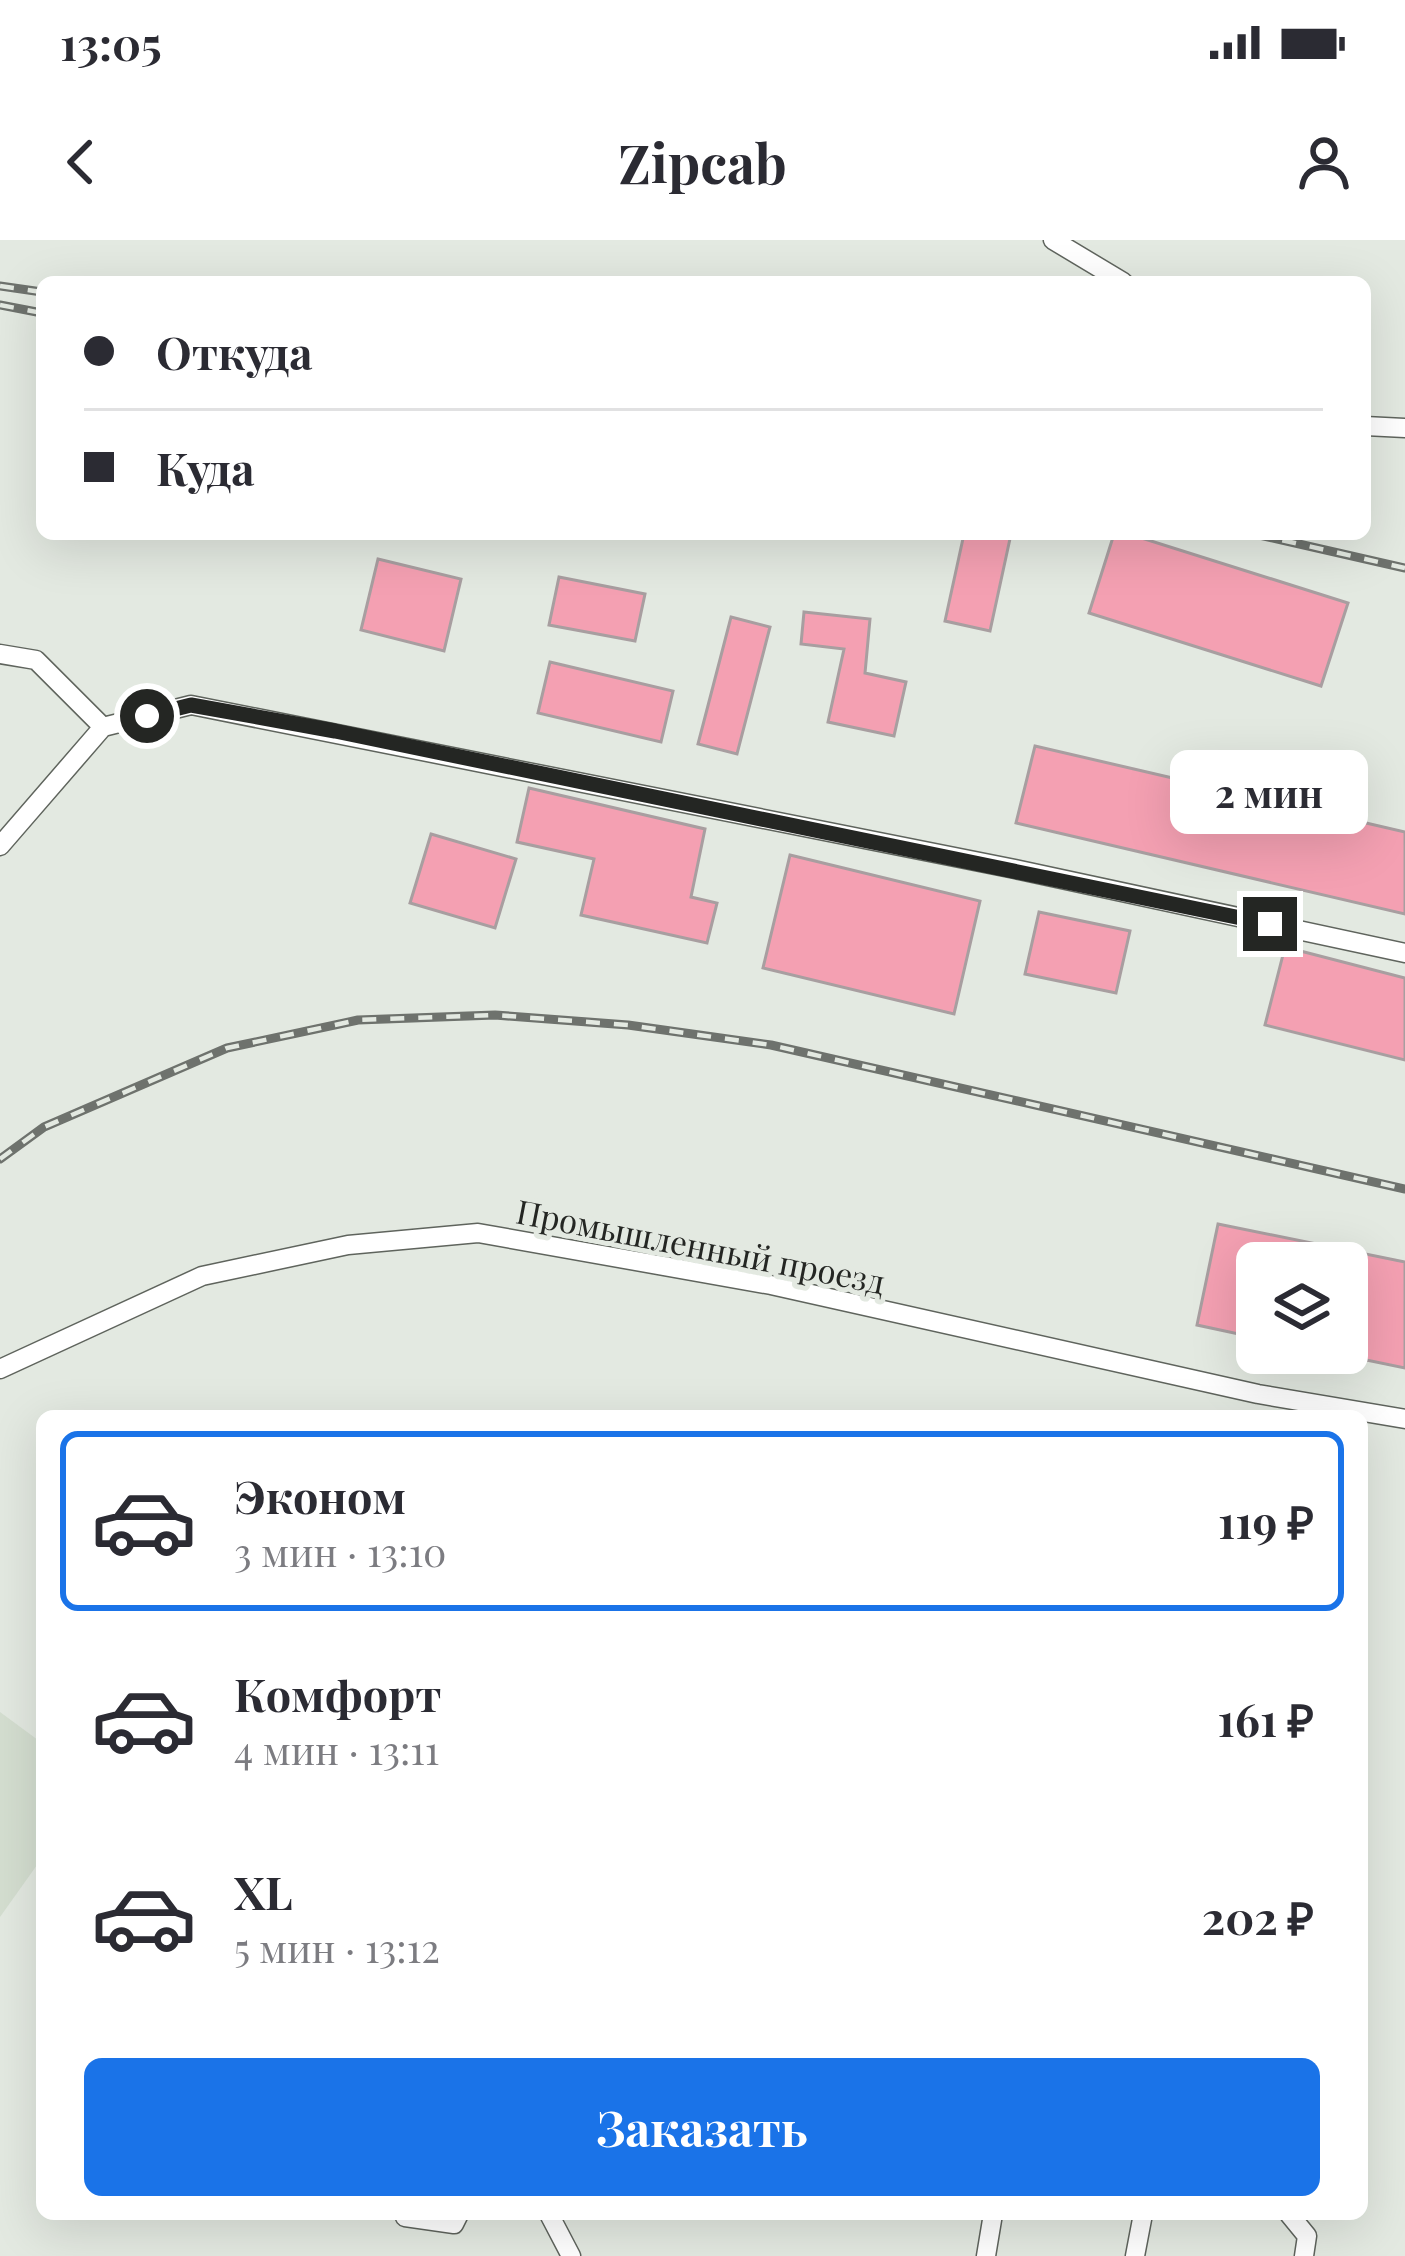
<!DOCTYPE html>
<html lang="ru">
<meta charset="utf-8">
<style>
body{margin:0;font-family:"Playfair Display",serif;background:#f7f7f7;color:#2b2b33;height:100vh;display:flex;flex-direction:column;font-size:45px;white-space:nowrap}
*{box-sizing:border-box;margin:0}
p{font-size:39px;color:#7c7c81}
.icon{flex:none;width:66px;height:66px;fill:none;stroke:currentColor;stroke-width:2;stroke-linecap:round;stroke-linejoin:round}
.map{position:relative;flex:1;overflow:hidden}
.details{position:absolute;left:36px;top:1170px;width:1332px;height:810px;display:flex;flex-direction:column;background:#fff;border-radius:18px;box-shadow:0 12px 48px #0002}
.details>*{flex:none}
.top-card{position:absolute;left:36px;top:36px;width:1335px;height:264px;border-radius:18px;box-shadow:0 12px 48px #0002;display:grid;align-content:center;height:264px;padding:0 48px;background:#fff}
.buttons{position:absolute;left:1236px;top:1002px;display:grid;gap:24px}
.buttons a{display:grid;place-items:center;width:132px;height:132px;border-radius:18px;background:#fff;box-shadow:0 12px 48px #0002;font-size:60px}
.end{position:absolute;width:54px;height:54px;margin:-27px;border:15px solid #242623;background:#fff;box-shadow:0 0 0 6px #fff}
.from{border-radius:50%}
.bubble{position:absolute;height:84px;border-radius:18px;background:#fff;box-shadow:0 12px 48px #0002;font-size:39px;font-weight:700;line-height:84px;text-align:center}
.top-card b{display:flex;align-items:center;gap:42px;height:114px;font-size:45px}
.top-card b+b{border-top:3px solid #e1e1e2}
.top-card i{width:30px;height:30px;background:#2b2b33}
ul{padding:21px 0 0;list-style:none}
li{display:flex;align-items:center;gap:36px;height:180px;margin:0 24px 18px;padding:0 24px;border:6px solid transparent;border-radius:18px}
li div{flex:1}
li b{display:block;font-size:45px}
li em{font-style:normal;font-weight:700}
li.on{border-color:#1a73e8}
li>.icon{width:108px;height:108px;stroke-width:1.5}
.primary-button{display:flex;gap:24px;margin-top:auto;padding:24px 48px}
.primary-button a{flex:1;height:138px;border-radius:18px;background:#1a73e8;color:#fff;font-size:48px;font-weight:700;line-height:138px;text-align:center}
.status{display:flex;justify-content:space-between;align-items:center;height:84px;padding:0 60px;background:#fff;direction:ltr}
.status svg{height:33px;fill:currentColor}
header{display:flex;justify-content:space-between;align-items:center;height:156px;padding:0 48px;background:#fff;font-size:54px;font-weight:700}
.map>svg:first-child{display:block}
.built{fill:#d4ded0}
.building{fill:#f4a0b2;stroke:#a89ea0;stroke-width:3}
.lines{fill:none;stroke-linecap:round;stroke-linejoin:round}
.minor-casing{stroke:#5f645d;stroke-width:21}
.minor{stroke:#fff;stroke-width:18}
.rail-casing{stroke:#6e726d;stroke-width:9}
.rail{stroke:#e3e9e1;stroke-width:4.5;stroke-dasharray:14;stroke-linecap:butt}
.route{stroke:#242623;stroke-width:15}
.labels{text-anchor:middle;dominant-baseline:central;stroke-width:10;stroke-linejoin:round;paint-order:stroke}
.street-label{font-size:33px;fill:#242623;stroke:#e3e9e1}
</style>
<div class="status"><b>13:05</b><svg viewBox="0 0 49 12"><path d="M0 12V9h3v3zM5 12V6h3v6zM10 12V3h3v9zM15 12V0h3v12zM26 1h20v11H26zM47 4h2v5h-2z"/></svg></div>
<header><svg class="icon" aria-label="back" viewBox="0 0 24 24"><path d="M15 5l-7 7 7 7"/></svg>Zipcab<svg class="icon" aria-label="person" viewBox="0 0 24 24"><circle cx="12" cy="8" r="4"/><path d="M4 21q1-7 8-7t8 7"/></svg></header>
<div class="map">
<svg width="1405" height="2016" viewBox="0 0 1405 2016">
<rect width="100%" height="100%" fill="#e3e9e1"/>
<path class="built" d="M0,1472L42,1503V1618L0,1677Z"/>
<path class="building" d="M964,294H1011L990,391L945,381Z
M1114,294H1129L1348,363L1321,446L1089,373Z
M378,319L461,339L444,411L361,390Z
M559,337L645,354L635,401L549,385Z
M804,372L870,379L865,433L906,442L894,496L828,482L844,409L801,404Z
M731,377L770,387L737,514L698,504Z
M550,422L673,451L661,502L538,473Z
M1035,506L1405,592V674L1016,583Z
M529,548L705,589L691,657L717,663L707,703L581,675L594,619L517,602Z
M431,594L516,619L495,688L410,663Z
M790,615L980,661L954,774L763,728Z
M1039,672L1130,691L1116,753L1025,734Z
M1285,707L1405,738V820L1265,785Z
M1218,984L1405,1022V1128L1347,1116V1023H1257V1098L1197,1085Z"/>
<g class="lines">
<defs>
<path id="minor" d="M1053,0L1123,42
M1365,186L1405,188
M0,414L36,420L103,487
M103,487L191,465L1015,629L1405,713
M0,606L103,487
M0,1129L202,1036L348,1005L478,993L771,1045L1258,1154L1405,1179
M549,1974L571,2016
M1289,1974L1307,1996L1304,2016
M405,1977L454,1984L459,1974
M986,2016L993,1974
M1135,2016L1143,1974"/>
</defs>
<use href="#minor" class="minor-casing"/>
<use href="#minor" class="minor"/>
<defs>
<path id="rail" d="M0,46L42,52
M0,65L42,73
M1255,294L1405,328
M0,919L44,887L227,808L358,780L495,775L628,785L771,805L1405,949"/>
</defs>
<use href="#rail" class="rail-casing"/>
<use href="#rail" class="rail"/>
</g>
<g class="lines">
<path class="route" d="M147,476L191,465L335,491L1270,684"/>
</g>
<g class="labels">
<g class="street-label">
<text transform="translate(701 1005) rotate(11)">Промышленный проезд</text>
</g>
</g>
</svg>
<div class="buttons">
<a><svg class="icon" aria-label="layers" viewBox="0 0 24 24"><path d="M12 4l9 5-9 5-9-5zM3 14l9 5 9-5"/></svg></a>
</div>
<i class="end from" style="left:147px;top:476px"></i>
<i class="end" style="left:1270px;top:684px"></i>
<div class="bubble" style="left:1170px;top:510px;width:198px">2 мин</div>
<div class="top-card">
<b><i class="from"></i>Откуда</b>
<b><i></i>Куда</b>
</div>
<section class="details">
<ul>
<li class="on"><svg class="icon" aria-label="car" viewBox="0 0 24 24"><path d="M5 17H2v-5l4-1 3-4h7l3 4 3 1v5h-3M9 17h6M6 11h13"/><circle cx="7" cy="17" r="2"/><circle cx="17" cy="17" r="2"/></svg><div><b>Эконом</b><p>3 мин · 13:10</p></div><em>119 ₽</em></li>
<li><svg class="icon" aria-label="car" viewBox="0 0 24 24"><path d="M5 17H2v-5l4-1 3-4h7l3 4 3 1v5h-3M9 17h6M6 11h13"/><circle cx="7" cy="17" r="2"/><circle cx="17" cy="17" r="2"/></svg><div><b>Комфорт</b><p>4 мин · 13:11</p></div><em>161 ₽</em></li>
<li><svg class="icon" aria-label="car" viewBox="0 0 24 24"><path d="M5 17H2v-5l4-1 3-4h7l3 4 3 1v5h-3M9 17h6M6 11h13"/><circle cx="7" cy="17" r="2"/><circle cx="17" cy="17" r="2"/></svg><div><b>XL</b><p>5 мин · 13:12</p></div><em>202 ₽</em></li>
</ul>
<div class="primary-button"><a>Заказать</a></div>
</section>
</div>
